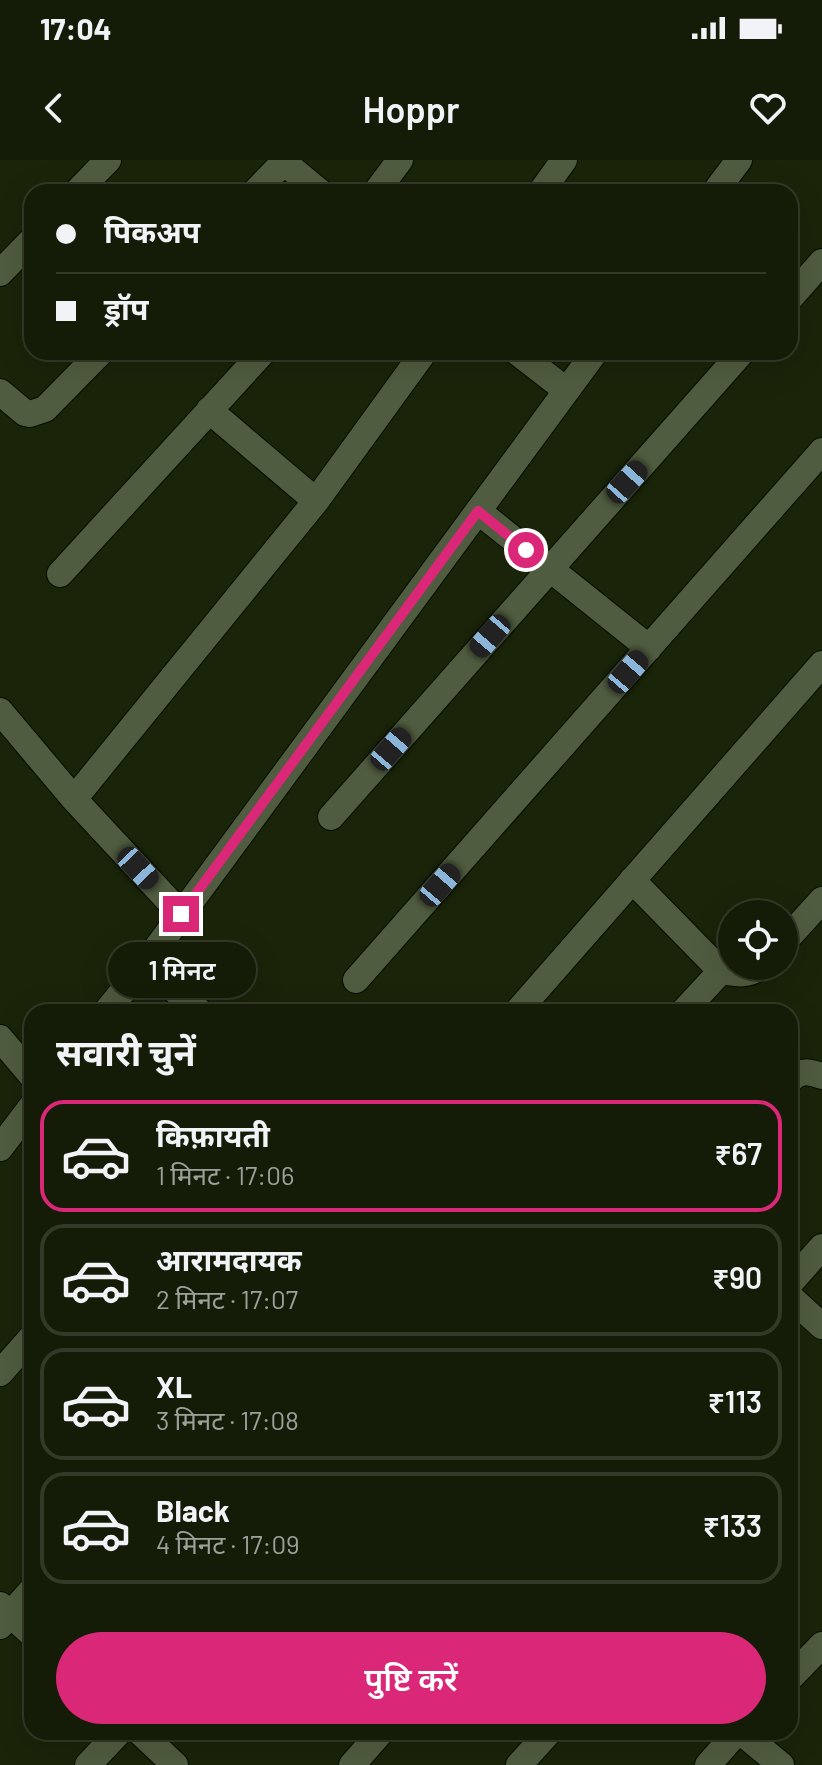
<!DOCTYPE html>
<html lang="hi">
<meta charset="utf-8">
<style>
body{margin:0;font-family:Barlow,"Noto Sans Devanagari",sans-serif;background:#1d2411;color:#f1f3f6;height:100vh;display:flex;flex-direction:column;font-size:30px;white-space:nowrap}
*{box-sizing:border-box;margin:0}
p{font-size:26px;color:#9da19b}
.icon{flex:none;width:44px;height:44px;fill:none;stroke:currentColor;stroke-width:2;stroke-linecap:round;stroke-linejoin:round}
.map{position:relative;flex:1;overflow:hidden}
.side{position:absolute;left:24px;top:844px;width:774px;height:736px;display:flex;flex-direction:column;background:#141b07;border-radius:24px;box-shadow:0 8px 32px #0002,0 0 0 2px #333928}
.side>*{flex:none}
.banner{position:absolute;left:24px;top:24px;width:774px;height:176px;border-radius:24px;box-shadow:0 8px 32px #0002,0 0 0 2px #333928;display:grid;align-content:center;height:176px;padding:0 32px;background:#141b07}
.buttons{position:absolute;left:718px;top:740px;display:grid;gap:16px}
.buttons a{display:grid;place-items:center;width:80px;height:80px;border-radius:50%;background:#141b07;box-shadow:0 8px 32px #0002,0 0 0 2px #333928;font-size:40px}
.end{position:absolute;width:36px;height:36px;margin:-18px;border:10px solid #db2777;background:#fff;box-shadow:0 0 0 4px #fff}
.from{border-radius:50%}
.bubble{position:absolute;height:56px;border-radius:28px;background:#141b07;box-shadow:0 8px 32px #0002,0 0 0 2px #333928;font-size:26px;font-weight:600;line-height:56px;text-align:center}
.car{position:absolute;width:24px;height:48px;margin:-24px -12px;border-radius:10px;box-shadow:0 0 6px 2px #0007;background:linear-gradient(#222 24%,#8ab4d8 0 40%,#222 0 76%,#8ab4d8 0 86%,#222 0)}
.banner b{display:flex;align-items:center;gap:28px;height:76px;font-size:30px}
.banner b+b{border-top:2px solid #333928}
.banner i{width:20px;height:20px;background:#f1f3f6}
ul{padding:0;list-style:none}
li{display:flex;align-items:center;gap:24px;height:112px;margin:0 16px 12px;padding:0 16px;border:4px solid #333928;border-radius:24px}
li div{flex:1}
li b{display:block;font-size:30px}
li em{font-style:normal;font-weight:600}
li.active{border-color:#db2777}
li>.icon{width:72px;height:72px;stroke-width:1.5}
h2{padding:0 32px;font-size:36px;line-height:96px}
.button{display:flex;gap:16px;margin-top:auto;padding:16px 32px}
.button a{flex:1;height:92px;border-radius:48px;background:#db2777;color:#fff;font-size:32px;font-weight:600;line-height:92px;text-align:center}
.status{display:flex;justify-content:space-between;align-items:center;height:56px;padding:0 40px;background:#141b07;direction:ltr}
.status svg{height:22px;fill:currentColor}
header{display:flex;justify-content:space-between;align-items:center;height:104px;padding:0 32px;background:#141b07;font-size:36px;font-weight:600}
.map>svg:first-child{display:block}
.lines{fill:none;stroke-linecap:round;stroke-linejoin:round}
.minor-casing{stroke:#050d00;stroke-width:28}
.minor{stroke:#505c3f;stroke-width:26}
.route{stroke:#db2777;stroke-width:10}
</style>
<div class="status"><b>17:04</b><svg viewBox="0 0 49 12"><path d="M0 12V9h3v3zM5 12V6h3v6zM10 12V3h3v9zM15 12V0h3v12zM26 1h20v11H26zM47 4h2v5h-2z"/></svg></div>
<header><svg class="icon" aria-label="back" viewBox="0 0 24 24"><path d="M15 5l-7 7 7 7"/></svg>Hoppr<svg class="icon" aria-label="heart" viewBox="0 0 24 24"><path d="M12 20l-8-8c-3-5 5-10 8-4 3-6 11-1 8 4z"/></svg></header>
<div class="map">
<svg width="822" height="1605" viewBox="0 0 822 1605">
<rect width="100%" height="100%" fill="#1a2409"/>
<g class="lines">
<defs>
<path id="minor" d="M281,0L320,32
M77,32L108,0
M255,32L284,2
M376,32L400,0
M541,32L564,0
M715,32L739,0
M0,113L32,80
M790,138L822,102
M517,192L566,230
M0,232L25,253L30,254L45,249L101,192
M209,250L316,341
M478,351L649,488
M60,414L263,192
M0,551L74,639
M331,657L742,192
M632,720L721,811L683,852
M181,754L74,639L316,341L424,192
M784,782L822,740
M145,804L200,852
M721,811C738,814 748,816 762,806
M356,820L822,291
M106,852L145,804L595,192
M517,852L822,504
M0,878L32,916
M790,920C800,909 810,912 822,916
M0,988L32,946
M790,1123L822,1087
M790,1137L822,1166
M0,1213L32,1177
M0,1445L32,1474
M0,1466L32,1430
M790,1518L822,1485
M140,1572L175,1605
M741,1572L781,1605
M88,1605L119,1572
M352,1605L381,1572
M519,1605L549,1572
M708,1605L737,1572"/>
</defs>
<use href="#minor" class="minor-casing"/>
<use href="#minor" class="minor"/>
</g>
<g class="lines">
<path class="route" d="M181,754L478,351L526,390"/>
</g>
</svg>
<div class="buttons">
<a><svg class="icon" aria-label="locate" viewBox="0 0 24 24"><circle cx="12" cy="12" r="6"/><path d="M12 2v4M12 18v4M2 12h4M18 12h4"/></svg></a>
</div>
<i class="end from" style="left:526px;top:390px"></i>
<i class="end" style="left:181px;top:754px"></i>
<div class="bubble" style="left:108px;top:782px;width:148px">1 मिनट</div>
<i class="car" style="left:627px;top:322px;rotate:42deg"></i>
<i class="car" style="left:490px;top:476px;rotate:221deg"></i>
<i class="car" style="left:628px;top:512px;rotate:41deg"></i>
<i class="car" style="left:391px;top:589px;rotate:41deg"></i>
<i class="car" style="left:138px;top:708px;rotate:137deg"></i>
<i class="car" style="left:440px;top:725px;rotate:41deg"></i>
<div class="banner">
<b><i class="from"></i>पिकअप</b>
<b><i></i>ड्रॉप</b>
</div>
<section class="side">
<h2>सवारी चुनें</h2>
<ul>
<li class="active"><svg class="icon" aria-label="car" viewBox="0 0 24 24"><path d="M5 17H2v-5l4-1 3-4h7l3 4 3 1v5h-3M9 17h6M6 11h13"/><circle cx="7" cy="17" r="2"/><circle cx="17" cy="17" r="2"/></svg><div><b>किफ़ायती</b><p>1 मिनट · 17:06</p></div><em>₹67</em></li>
<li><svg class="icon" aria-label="car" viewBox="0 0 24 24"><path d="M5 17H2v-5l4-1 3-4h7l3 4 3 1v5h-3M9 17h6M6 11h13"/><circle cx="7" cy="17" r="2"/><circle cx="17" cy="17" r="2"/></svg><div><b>आरामदायक</b><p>2 मिनट · 17:07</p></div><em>₹90</em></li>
<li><svg class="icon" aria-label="car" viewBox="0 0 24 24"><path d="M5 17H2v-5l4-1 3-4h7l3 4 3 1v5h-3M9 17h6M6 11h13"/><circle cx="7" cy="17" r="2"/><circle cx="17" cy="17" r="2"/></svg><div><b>XL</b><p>3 मिनट · 17:08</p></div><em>₹113</em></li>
<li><svg class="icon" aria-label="car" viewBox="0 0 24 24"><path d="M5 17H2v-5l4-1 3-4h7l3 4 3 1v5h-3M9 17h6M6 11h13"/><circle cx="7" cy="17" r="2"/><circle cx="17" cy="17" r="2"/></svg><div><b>Black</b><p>4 मिनट · 17:09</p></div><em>₹133</em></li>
</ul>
<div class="button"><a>पुष्टि करें</a></div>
</section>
</div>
